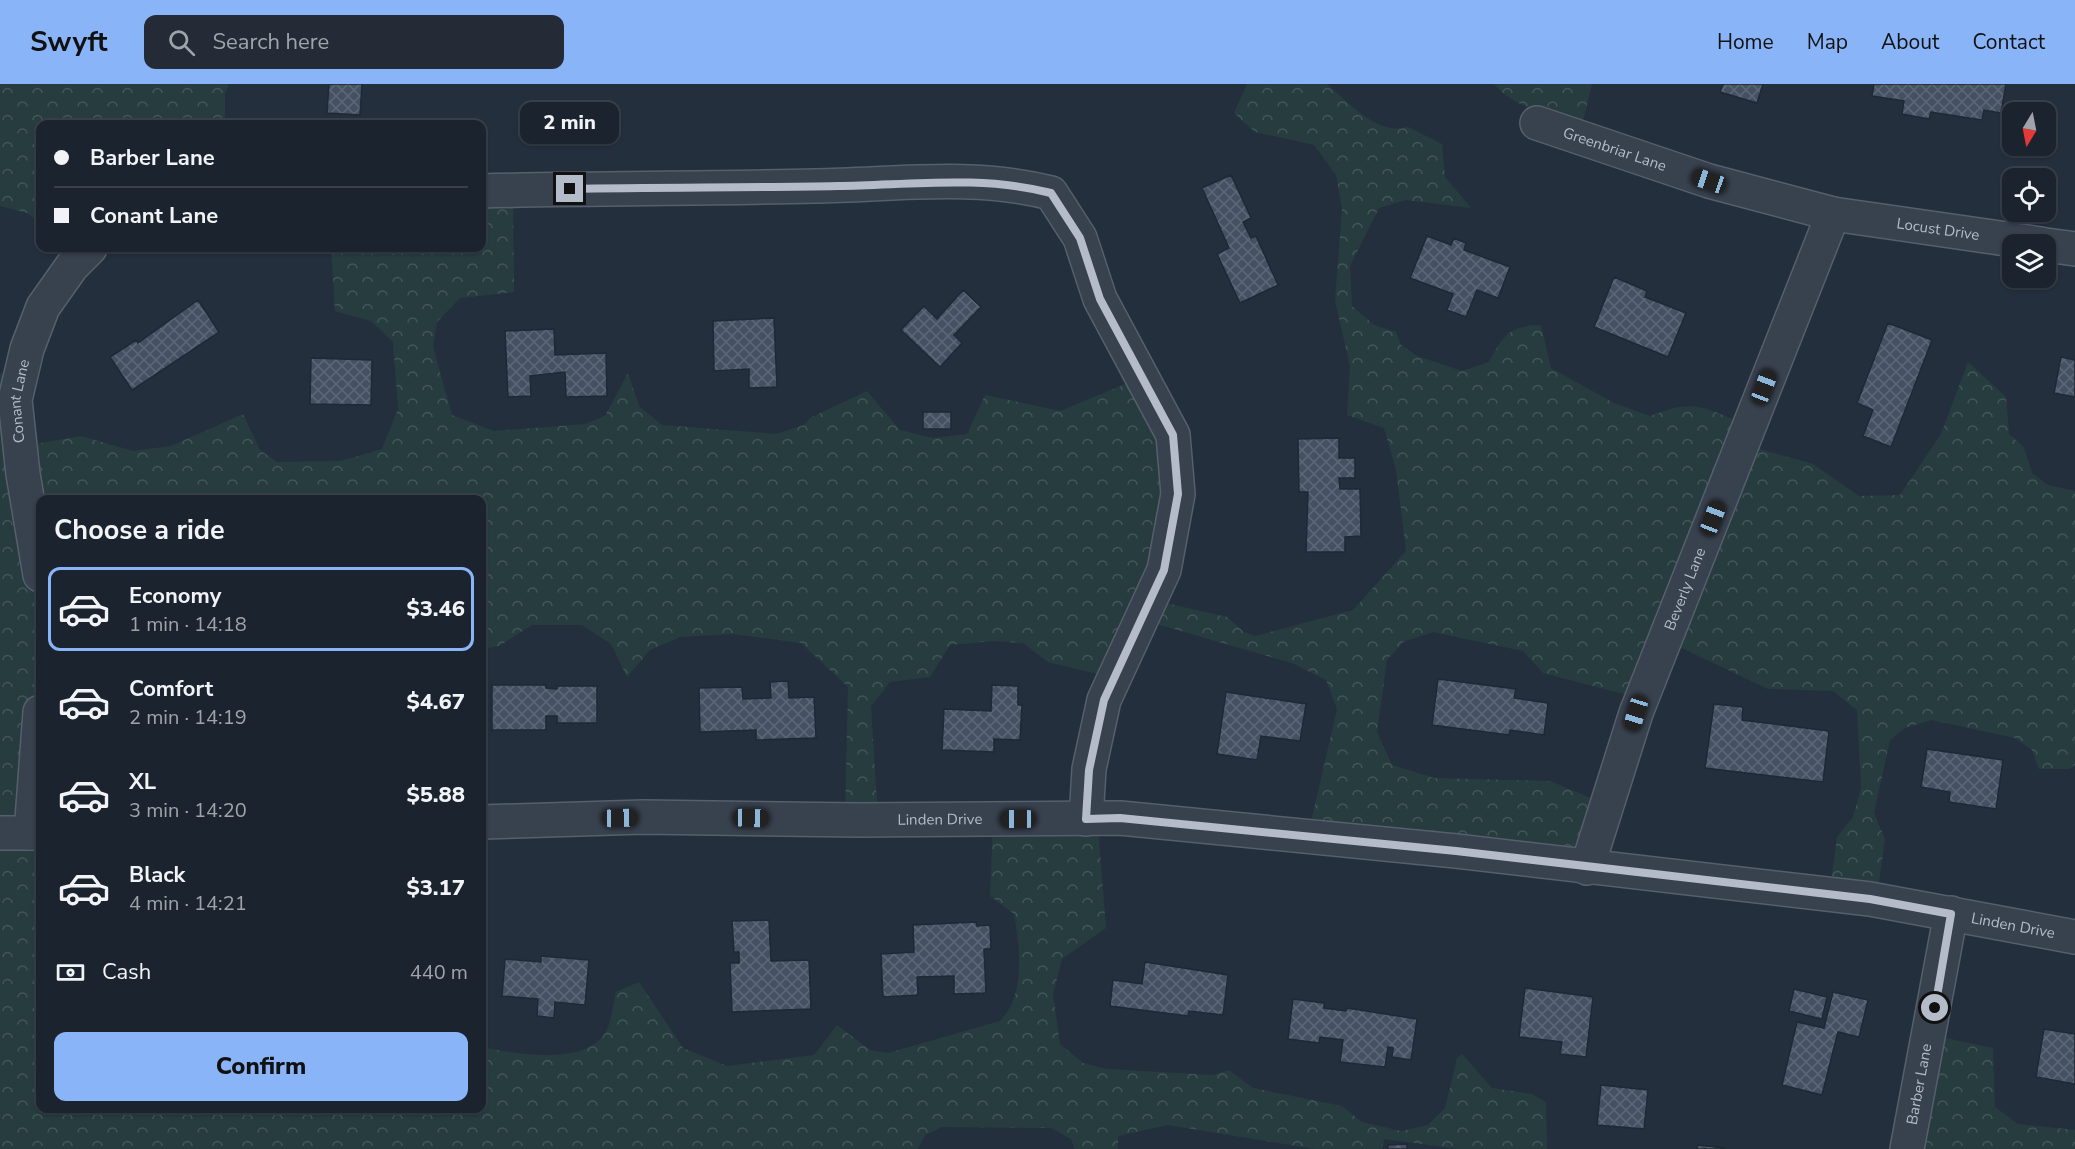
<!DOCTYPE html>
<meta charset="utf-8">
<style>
body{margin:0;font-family:"Nunito Sans",sans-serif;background:#242b36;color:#f1f3f6;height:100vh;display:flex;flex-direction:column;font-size:22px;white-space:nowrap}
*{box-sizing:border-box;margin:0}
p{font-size:20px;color:#a0a4aa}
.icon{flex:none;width:33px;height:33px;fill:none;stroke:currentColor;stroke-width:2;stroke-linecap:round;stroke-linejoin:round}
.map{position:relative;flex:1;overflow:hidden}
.drawer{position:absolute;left:36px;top:411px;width:450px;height:618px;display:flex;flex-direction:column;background:#1b232e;border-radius:12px;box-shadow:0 2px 4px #0004,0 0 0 2px #39404a}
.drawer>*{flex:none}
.hud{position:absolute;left:36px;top:36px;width:450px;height:132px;border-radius:12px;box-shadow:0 2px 4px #0004,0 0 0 2px #39404a;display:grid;align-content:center;height:132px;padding:0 18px;background:#1b232e}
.needle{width:39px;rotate:190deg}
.fabs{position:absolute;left:2002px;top:18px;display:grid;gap:12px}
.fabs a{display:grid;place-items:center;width:54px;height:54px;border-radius:12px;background:#1b232e;box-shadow:0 2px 4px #0004,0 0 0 2px #39404a;font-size:30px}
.end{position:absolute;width:27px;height:27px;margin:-14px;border:8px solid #b4bcc9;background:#111;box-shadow:0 0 0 3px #111}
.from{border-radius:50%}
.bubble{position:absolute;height:42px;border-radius:12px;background:#1b232e;box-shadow:0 2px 4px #0004,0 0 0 2px #39404a;font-size:20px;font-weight:800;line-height:42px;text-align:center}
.car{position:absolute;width:18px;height:36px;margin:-18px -9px;border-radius:8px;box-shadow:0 0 4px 2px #0007;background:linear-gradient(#222 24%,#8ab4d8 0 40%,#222 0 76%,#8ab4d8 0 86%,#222 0)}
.hud b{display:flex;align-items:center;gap:21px;height:57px;font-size:22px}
.hud b+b{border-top:2px solid #39404a}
.hud i{width:15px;height:15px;background:#f1f3f6}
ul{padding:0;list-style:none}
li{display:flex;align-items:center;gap:18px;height:84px;margin:0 12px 9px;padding:0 6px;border:3px solid transparent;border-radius:12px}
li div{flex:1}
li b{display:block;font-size:22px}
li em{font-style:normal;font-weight:800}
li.on{border-color:#8ab4f8}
li>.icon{width:54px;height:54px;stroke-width:1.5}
h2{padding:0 18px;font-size:27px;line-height:72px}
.pay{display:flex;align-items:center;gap:15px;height:66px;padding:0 18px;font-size:22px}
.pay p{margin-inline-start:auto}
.action{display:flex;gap:12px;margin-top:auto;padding:12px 18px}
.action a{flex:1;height:69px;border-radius:12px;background:#8ab4f8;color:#111;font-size:24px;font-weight:800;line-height:69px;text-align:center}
header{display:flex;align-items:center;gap:36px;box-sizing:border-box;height:84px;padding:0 30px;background:#8ab4f8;color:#111}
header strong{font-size:28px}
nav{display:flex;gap:33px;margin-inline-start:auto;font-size:21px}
.search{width:420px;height:54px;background:#242b36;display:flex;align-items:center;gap:15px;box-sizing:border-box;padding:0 21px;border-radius:12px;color:#a0a4aa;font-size:22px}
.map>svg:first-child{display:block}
.forest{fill:url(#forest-crowns)}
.building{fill:url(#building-cross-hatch);stroke:#1f2835;stroke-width:1.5}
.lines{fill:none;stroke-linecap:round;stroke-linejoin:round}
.minor-casing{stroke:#565f6c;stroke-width:36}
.minor{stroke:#38414e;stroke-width:33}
.route{stroke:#b4bcc9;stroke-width:8}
.labels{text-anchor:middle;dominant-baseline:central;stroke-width:6;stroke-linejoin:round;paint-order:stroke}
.street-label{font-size:15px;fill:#b4bcc9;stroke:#1d2633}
</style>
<header>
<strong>Swyft</strong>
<div class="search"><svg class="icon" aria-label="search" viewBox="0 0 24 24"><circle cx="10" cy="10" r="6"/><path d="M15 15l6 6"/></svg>Search here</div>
<nav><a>Home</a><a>Map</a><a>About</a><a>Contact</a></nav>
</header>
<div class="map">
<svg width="2075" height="1065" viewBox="0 0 2075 1065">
<defs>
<pattern id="forest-crowns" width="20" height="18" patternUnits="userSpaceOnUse" patternTransform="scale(1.5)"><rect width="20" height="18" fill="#263c3f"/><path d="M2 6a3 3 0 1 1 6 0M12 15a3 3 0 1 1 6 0" fill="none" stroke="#435659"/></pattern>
<pattern id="building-cross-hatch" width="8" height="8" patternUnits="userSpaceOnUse" patternTransform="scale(1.5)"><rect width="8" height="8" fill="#455162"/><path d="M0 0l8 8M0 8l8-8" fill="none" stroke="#5d6877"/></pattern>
</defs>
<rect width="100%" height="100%" fill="#242f3e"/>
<path class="forest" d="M0,0H229L225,9V40H40V139L27,129L0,122Z
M1247,0H1327C1349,19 1377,52 1408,43L1442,60L1445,93L1471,124L1406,116L1379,124L1350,182L1352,222L1374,241L1396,248L1401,261L1417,272L1462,287L1489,278C1503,251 1509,242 1541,241L1551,284L1614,319L1650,332C1695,314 1703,323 1746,341L1745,361L1813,380L1859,412L1900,411L1941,350L1968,278L2006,313L2009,350L2024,363L2032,389L2048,401L2075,407V681L2069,685H2039L2032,666L2015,654L1931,636L1905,644L1890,656L1874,729L1885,755L1876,819L1829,814L1837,753L1853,733L1861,704L1857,626L1833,607L1768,605L1669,558L1643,615L1543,589L1523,567L1433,548L1403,558L1387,576L1377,648L1392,681L1434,694L1550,697L1605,720L1591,776L1308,751L1337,625L1326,596L1292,579L1146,537L1106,592L1048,578L1023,559L993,557L950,561L930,593L890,598L871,622L878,735L845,736L848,603L801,559L733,550L680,553L650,566L627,593L611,560L582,541H532L499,562L482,565V416H40V886L36,917L40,933V1024H482V963C514,970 585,982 605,949C612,938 613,920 616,908L639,898L683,964L727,982L814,971L837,941L870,966L888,969L1000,937C1026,911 1020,864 1014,830L990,812L993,741L1098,742L1106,844L1062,875L1053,910L1060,960L1083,979L1106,985L1213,991L1229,986L1253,1004L1342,1022L1362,1038L1401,1047L1428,1041L1445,1024L1457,974L1462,970L1492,1004L1532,1010L1546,1018L1547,1065H1458L1384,1055L1382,1065H1315L1168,1041L1118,1052V1065H1075L1071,1055L1051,1044L942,1043L925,1051L918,1065H0V289L20,294L24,362L81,352L133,367L171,362L243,330L260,366L277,378L341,377L382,365L398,325L393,258L371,237L335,227L331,164H482V110L513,113L514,208L460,214L437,238L433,263L452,331L494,347L585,340L605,332L628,289L639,322L662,341L776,350L804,341L810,334L867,307L900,346L933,354L967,350L985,311L1060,327L1140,294L1174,355L1157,517L1227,533L1244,548L1255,552L1353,526L1406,467L1396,386L1384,344L1347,331L1350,282L1335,217L1342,125L1336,91L1314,61L1255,48L1234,29Z
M1494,0H1592L1583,37C1549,29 1518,27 1494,0Z
M1936,952L1993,964L1995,1023L2018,1040L2075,1046V1065H1908Z"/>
<path class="building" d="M329,0H362L360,31L327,29Z
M1723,0H1763L1757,19L1720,8Z
M1874,0H2006L2001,29L1984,26L1982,36L1931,28L1929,35L1902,30L1904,17L1872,12Z
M1231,91L1251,134L1243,138L1251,154L1256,152L1278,201L1240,219L1217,170L1229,164L1202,104Z
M1427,152L1451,161L1454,154L1466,159L1464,166L1510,183L1498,214L1477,206L1466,233L1447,226L1453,210L1410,194Z
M1614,193L1647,207L1645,213L1686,229L1668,273L1594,243Z
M963,206L981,223L954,251L962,259L940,283L901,246L924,222L937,235Z
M198,216L219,248L132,306L110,273L136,256L138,259Z
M774,234L777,303L749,304V285L714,287L713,237Z
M1888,239L1932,256L1891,363L1863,352L1873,326L1857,319Z
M554,245L555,271L606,269L607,312L566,313L565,288L530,292L531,312L508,313L505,247Z
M2061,273L2075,276V313L2054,309Z
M311,274L372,276L371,321L310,320Z
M923,328H951V345H923Z
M1339,354V374H1355V394H1339L1340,405H1360L1361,452L1345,453V468H1306L1308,408H1299L1298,355Z
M1438,595L1516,605L1514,614L1548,619L1544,651L1510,646L1509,651L1432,641Z
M788,597L789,614L814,613L816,654L756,656V646L700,648L699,604L742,603L743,615L771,614L770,598Z
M492,601H546V604L557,605V602H597V639H557V632H546V646H492Z
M992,601L1018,602V621H1022L1020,656L994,655V668L942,666L944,625L991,627Z
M1226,608L1306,620L1300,657L1261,652L1257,676L1217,670Z
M1714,620L1743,623L1742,636L1829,647L1823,698L1705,684Z
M1927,665L2003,676L1996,725L1949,718L1950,708L1921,703Z
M769,836L771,877L809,876L811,925L732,928L730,879H739V868H734L732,837Z
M976,838L977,842L990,841L991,865H984L986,909L954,910V892L917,893L918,911L883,913L881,870L914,868L913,841Z
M541,872L589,876L585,921L555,918L554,934L537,932L538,915L502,912L505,875L541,878Z
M1145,878L1228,891L1223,931L1189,927L1188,932L1110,922L1113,896L1142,900Z
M1525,904L1593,913L1586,973L1560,970L1562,958L1519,953Z
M1794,905L1827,913L1822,935L1789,927Z
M1833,908L1868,916L1859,953L1838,948L1822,1011L1782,1001L1797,938L1824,944Z
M1293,915L1324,919V924L1346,927L1347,924L1417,935L1411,976L1392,973L1393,964L1388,963L1385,983L1340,978L1343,956L1320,953L1319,959L1288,955Z
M2044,945L2075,950V1000L2036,993Z
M1601,1001L1648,1006L1644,1045L1597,1041Z
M1407,1060V1065H1388V1061Z
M1698,1061L1725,1064V1065H1697Z"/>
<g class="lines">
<defs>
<g id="minor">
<path id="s1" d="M1537,39L1709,97L1833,130L2041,160"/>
<path d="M482,107C593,104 704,105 815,102C894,101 973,89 1051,109L1080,154L1100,215L1173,351L1178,410L1164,486L1104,616L1089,685L1086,735"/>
<path d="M2046,161L2075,165"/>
<path id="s2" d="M40,491L23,390L15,316L27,265L43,223L72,182L90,164"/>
<path id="s3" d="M482,738L643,733L859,736L1120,734L1456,767L1870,815L2075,853"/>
<path d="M0,749H40"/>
<path d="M31,749L40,628"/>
<path id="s4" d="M1587,784L1636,629L1833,130"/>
<path id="s5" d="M1907,1065L1951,829"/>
</g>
</defs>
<use href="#minor" class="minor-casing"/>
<use href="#minor" class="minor"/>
</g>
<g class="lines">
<path class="route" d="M570,105C659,103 749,104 838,102C910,101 980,91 1051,109L1080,154L1100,215L1173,351L1178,410L1164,486L1104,616L1089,686L1086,735L1120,734L1456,767L1870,815L1951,830L1935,924"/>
</g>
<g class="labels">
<g class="street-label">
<text stroke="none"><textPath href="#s1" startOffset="82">Greenbriar Lane</textPath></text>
<text stroke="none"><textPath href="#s1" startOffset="416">Locust Drive</textPath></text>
<text stroke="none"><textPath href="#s2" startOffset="176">Conant Lane</textPath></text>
<text stroke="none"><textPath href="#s4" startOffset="296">Beverly Lane</textPath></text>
<text stroke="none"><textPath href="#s3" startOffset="458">Linden Drive</textPath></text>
<text stroke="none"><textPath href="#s3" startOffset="1538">Linden Drive</textPath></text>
<text stroke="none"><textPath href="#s5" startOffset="66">Barber Lane</textPath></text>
</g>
</g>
</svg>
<div class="fabs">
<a><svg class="needle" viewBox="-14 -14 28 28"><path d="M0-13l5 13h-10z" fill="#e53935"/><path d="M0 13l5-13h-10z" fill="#a0a4aa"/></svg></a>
<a><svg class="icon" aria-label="locate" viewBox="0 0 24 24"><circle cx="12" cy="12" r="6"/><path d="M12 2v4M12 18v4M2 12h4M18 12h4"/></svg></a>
<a><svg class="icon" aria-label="layers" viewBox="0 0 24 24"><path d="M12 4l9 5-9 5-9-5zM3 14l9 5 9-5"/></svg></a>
</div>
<i class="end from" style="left:1935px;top:924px"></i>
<i class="end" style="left:570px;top:105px"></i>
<div class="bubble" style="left:520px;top:18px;width:99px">2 min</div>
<i class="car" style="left:1709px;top:97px;rotate:289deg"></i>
<i class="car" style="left:1764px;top:303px;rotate:21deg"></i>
<i class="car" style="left:1713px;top:434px;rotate:21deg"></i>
<i class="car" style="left:1636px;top:629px;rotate:197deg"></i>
<i class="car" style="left:620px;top:734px;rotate:89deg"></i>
<i class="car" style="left:751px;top:734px;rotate:91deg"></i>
<i class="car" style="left:1018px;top:735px;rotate:270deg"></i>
<div class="hud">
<b><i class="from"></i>Barber Lane</b>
<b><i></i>Conant Lane</b>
</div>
<section class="drawer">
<h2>Choose a ride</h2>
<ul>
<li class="on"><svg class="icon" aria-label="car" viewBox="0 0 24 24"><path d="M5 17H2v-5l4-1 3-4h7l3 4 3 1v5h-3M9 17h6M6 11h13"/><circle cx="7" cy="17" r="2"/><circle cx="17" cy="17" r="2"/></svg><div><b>Economy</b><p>1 min · 14:18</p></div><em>$3.46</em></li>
<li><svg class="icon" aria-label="car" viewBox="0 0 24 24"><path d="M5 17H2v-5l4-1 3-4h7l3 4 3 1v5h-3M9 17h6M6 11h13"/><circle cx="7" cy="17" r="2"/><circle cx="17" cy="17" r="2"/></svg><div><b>Comfort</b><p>2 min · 14:19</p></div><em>$4.67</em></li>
<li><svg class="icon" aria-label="car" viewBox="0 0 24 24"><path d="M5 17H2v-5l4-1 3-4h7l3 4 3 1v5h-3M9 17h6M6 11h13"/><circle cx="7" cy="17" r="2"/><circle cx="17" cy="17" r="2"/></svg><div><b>XL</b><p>3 min · 14:20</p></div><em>$5.88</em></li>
<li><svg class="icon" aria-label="car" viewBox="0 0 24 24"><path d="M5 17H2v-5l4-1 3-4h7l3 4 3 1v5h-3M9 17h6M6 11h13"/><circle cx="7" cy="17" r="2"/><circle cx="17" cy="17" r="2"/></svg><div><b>Black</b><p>4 min · 14:21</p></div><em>$3.17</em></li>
</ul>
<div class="pay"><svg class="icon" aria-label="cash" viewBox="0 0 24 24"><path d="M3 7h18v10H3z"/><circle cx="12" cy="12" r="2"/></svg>Cash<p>440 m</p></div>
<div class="action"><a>Confirm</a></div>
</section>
</div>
